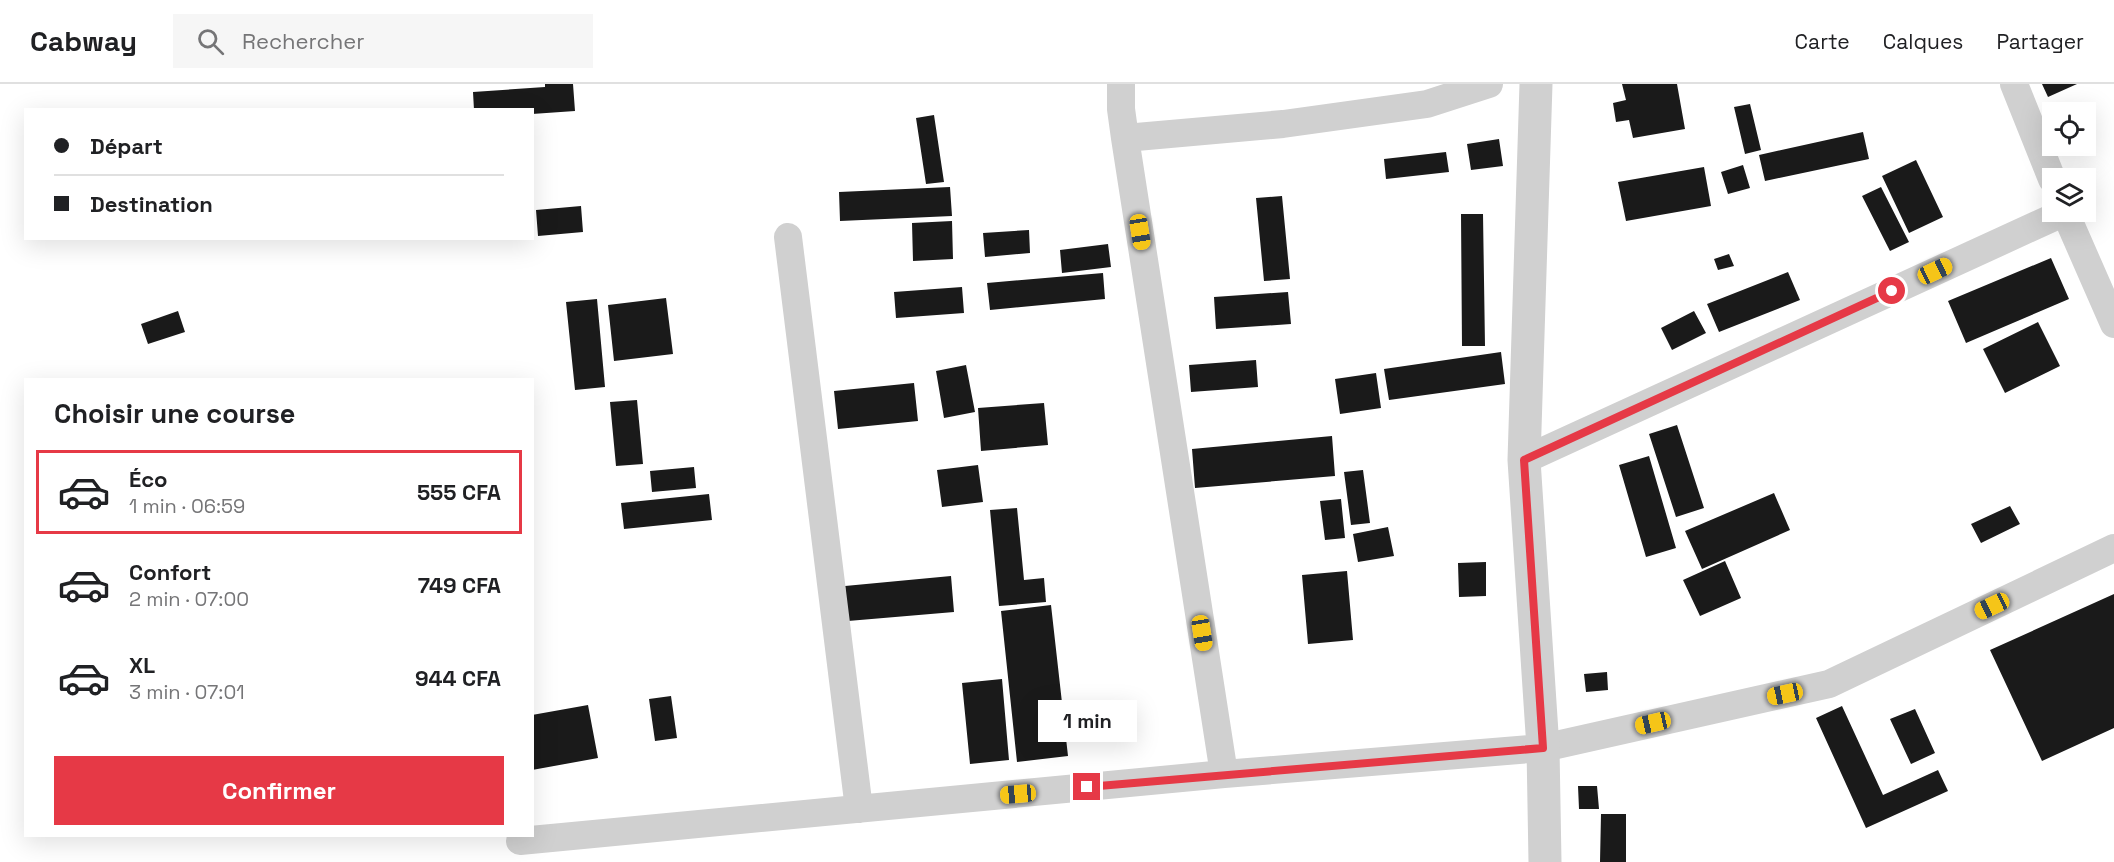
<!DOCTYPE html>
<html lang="fr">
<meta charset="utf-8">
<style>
body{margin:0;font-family:"Space Grotesk",sans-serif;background:#f6f6f6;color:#202124;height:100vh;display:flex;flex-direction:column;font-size:22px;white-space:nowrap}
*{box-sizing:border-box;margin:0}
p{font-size:20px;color:#757577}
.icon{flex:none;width:33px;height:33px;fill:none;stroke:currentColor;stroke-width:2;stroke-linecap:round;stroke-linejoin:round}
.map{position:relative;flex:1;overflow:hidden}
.drawer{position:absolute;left:24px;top:294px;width:510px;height:459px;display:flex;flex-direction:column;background:#fff;border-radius:0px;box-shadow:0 6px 24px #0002}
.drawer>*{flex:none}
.banner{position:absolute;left:24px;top:24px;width:510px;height:132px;border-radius:0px;box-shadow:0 6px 24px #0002;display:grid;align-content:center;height:132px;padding:0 30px;background:#fff}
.buttons{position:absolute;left:2042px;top:18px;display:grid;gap:12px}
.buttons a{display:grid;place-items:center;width:54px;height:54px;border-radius:0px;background:#fff;box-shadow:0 6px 24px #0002;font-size:30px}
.end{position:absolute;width:27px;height:27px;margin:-14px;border:8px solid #e63946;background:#fff;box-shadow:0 0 0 3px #fff}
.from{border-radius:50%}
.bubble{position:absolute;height:42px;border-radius:0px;background:#fff;box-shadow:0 6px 24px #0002;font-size:20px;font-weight:800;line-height:42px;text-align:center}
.car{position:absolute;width:18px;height:36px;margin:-18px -9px;border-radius:8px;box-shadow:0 0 4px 2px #0007;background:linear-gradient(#f5c518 24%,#345 0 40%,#f5c518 0 76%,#345 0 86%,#f5c518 0)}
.banner b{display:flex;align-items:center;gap:21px;height:57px;font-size:22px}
.banner b+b{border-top:2px solid #e0e0e0}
.banner i{width:15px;height:15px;background:#202124}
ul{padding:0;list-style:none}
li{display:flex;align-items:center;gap:18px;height:84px;margin:0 12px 9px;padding:0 18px;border:3px solid transparent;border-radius:0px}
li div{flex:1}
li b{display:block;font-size:22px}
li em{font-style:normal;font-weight:800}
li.current{border-color:#e63946}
li>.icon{width:54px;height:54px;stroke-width:1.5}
h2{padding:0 30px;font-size:27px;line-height:72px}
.cta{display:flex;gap:12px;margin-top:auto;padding:12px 30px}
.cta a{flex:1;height:69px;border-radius:0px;background:#e63946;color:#fff;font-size:24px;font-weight:800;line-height:69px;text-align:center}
header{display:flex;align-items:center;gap:36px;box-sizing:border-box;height:84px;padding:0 30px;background:#fff;border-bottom:2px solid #e0e0e0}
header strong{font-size:28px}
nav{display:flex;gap:33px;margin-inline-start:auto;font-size:21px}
.search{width:420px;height:54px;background:#f6f6f6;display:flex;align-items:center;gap:15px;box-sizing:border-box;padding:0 21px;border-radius:0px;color:#757577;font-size:22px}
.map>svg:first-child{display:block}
.building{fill:#1a1a1a}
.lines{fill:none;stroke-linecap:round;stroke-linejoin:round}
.minor{stroke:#d0d0d0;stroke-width:28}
.tertiary{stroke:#d0d0d0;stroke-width:33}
.route{stroke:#e63946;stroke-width:8}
</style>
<header>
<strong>Cabway</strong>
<div class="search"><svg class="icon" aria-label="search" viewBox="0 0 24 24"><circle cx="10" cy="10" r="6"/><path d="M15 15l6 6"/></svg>Rechercher</div>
<nav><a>Carte</a><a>Calques</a><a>Partager</a></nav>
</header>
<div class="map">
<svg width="2114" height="778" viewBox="0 0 2114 778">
<rect width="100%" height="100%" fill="#fff"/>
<path class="building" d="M545,0H573L575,27L532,30V26H474L473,8L545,3Z
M1622,0H1677L1685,45L1633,54L1629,36L1616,38L1613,19L1626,16Z
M2042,0H2077L2048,13Z
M1750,20L1761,66L1745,70L1734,23Z
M934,31L944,98L926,100L916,34Z
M1863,48L1869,75L1765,97L1759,71Z
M1499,55L1503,82L1471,86L1467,60Z
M1446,68L1449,88L1386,95L1384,75Z
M1916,76L1943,133L1909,149L1882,92Z
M1743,81L1750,104L1728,110L1721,88Z
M1704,83L1711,122L1626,137L1618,98Z
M950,103L952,132L840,137L839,108Z
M1881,103L1909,158L1890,167L1862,112Z
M1282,112L1290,195L1264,197L1256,114Z
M581,122L583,148L538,152L536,126Z
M1461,130H1483L1485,262H1462Z
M952,137L953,175L913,177L912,139Z
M1029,146L1030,169L985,173L983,149Z
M1108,160L1111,183L1062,189L1060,166Z
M1729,170L1734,182L1718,186L1714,175Z
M2051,174L2069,215L1966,259L1948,217Z
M1788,188L1800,216L1719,248L1707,220Z
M1103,189L1105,215L990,226L987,199Z
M962,203L964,229L896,234L894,208Z
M1288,208L1291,240L1216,245L1214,213Z
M666,214L673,270L614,277L608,221Z
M597,215L605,303L575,306L566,218Z
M178,227L185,248L148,260L141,240Z
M1694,227L1706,249L1672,266L1661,244Z
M2038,238L2060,282L2005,309L1983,265Z
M1501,268L1505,300L1389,316L1384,285Z
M1256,276L1258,303L1191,308L1189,281Z
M966,281L975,328L944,334L936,287Z
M1376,289L1381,324L1340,330L1335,295Z
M914,299L918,337L838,345L834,307Z
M637,316L643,380L616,382L610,318Z
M1044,319L1048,361L981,367L978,324Z
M1677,341L1704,424L1676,433L1649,350Z
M1332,352L1335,392L1195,404L1192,365Z
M1649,372L1676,464L1646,473L1619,381Z
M978,381L983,418L942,423L937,386Z
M694,383L696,404L652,408L650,387Z
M1363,386L1370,439L1351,441L1344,388Z
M1774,409L1790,446L1702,485L1685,447Z
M709,410L712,436L624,445L621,419Z
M1341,415L1345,454L1325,456L1320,417Z
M2010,422L2020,440L1981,459L1971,440Z
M1017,424L1024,496L1044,494L1046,518L999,522L990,426Z
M1388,443L1394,472L1358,478L1353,450Z
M1725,477L1741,514L1700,532L1683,496Z
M1486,478V512L1459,513L1458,479Z
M1347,487L1353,556L1308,560L1302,491Z
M951,492L954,528L848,537L845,502Z
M2114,510V644L2042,677L1990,566Z
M1051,521L1068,672L1017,678L1001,527Z
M1607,588L1608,606L1586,608L1584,590Z
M1002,595L1009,676L970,680L962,599Z
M671,612L677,654L655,657L649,615Z
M588,621L598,674L532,686V631Z
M1842,622L1883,711L1938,686L1948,707L1866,744L1816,634Z
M1915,625L1935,669L1911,680L1890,635Z
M1578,702H1597L1599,725H1579Z
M1601,730H1626V778H1600Z"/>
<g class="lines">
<path class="minor" d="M1121,0V25L1125,54L1224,690
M2014,0L2052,95
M1125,54L1283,40L1427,20L1489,0
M2065,128L2114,240
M788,153L859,725
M1524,376L2065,128
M520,757L1224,690L1543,664L1829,600L2114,464"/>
<path class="tertiary" d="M1536,0L1524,376L1543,664L1545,778"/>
</g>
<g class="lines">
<path class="route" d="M1087,703L1543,664L1524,376L1892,207"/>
</g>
</svg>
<div class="buttons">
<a><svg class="icon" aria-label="locate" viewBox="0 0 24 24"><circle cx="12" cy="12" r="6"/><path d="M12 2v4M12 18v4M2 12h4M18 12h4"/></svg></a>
<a><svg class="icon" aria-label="layers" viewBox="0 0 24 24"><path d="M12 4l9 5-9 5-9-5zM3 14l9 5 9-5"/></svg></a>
</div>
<i class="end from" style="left:1892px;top:207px"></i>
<i class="end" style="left:1087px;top:703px"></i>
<div class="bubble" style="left:1038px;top:616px;width:99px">1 min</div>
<i class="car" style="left:1140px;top:148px;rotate:171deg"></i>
<i class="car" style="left:1935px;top:187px;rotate:65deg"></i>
<i class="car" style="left:1992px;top:522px;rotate:245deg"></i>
<i class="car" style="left:1202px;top:549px;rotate:171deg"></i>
<i class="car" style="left:1785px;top:610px;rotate:258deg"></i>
<i class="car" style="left:1653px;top:639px;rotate:257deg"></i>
<i class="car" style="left:1018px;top:710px;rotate:265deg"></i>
<div class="banner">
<b><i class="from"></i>Départ</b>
<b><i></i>Destination</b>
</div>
<section class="drawer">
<h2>Choisir une course</h2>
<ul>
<li class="current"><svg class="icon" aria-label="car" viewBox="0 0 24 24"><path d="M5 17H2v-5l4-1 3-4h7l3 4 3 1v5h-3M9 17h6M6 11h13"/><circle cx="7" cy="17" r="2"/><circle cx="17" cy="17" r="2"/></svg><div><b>Éco</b><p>1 min · 06:59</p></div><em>555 CFA</em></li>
<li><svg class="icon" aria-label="car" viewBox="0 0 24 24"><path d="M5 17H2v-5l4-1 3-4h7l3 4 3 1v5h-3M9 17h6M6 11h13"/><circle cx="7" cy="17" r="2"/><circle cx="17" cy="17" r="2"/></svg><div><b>Confort</b><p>2 min · 07:00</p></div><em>749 CFA</em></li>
<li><svg class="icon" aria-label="car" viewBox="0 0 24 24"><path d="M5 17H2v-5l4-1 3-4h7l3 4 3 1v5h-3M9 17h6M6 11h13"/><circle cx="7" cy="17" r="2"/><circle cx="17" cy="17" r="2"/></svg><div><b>XL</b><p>3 min · 07:01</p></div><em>944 CFA</em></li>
</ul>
<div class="cta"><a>Confirmer</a></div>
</section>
</div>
